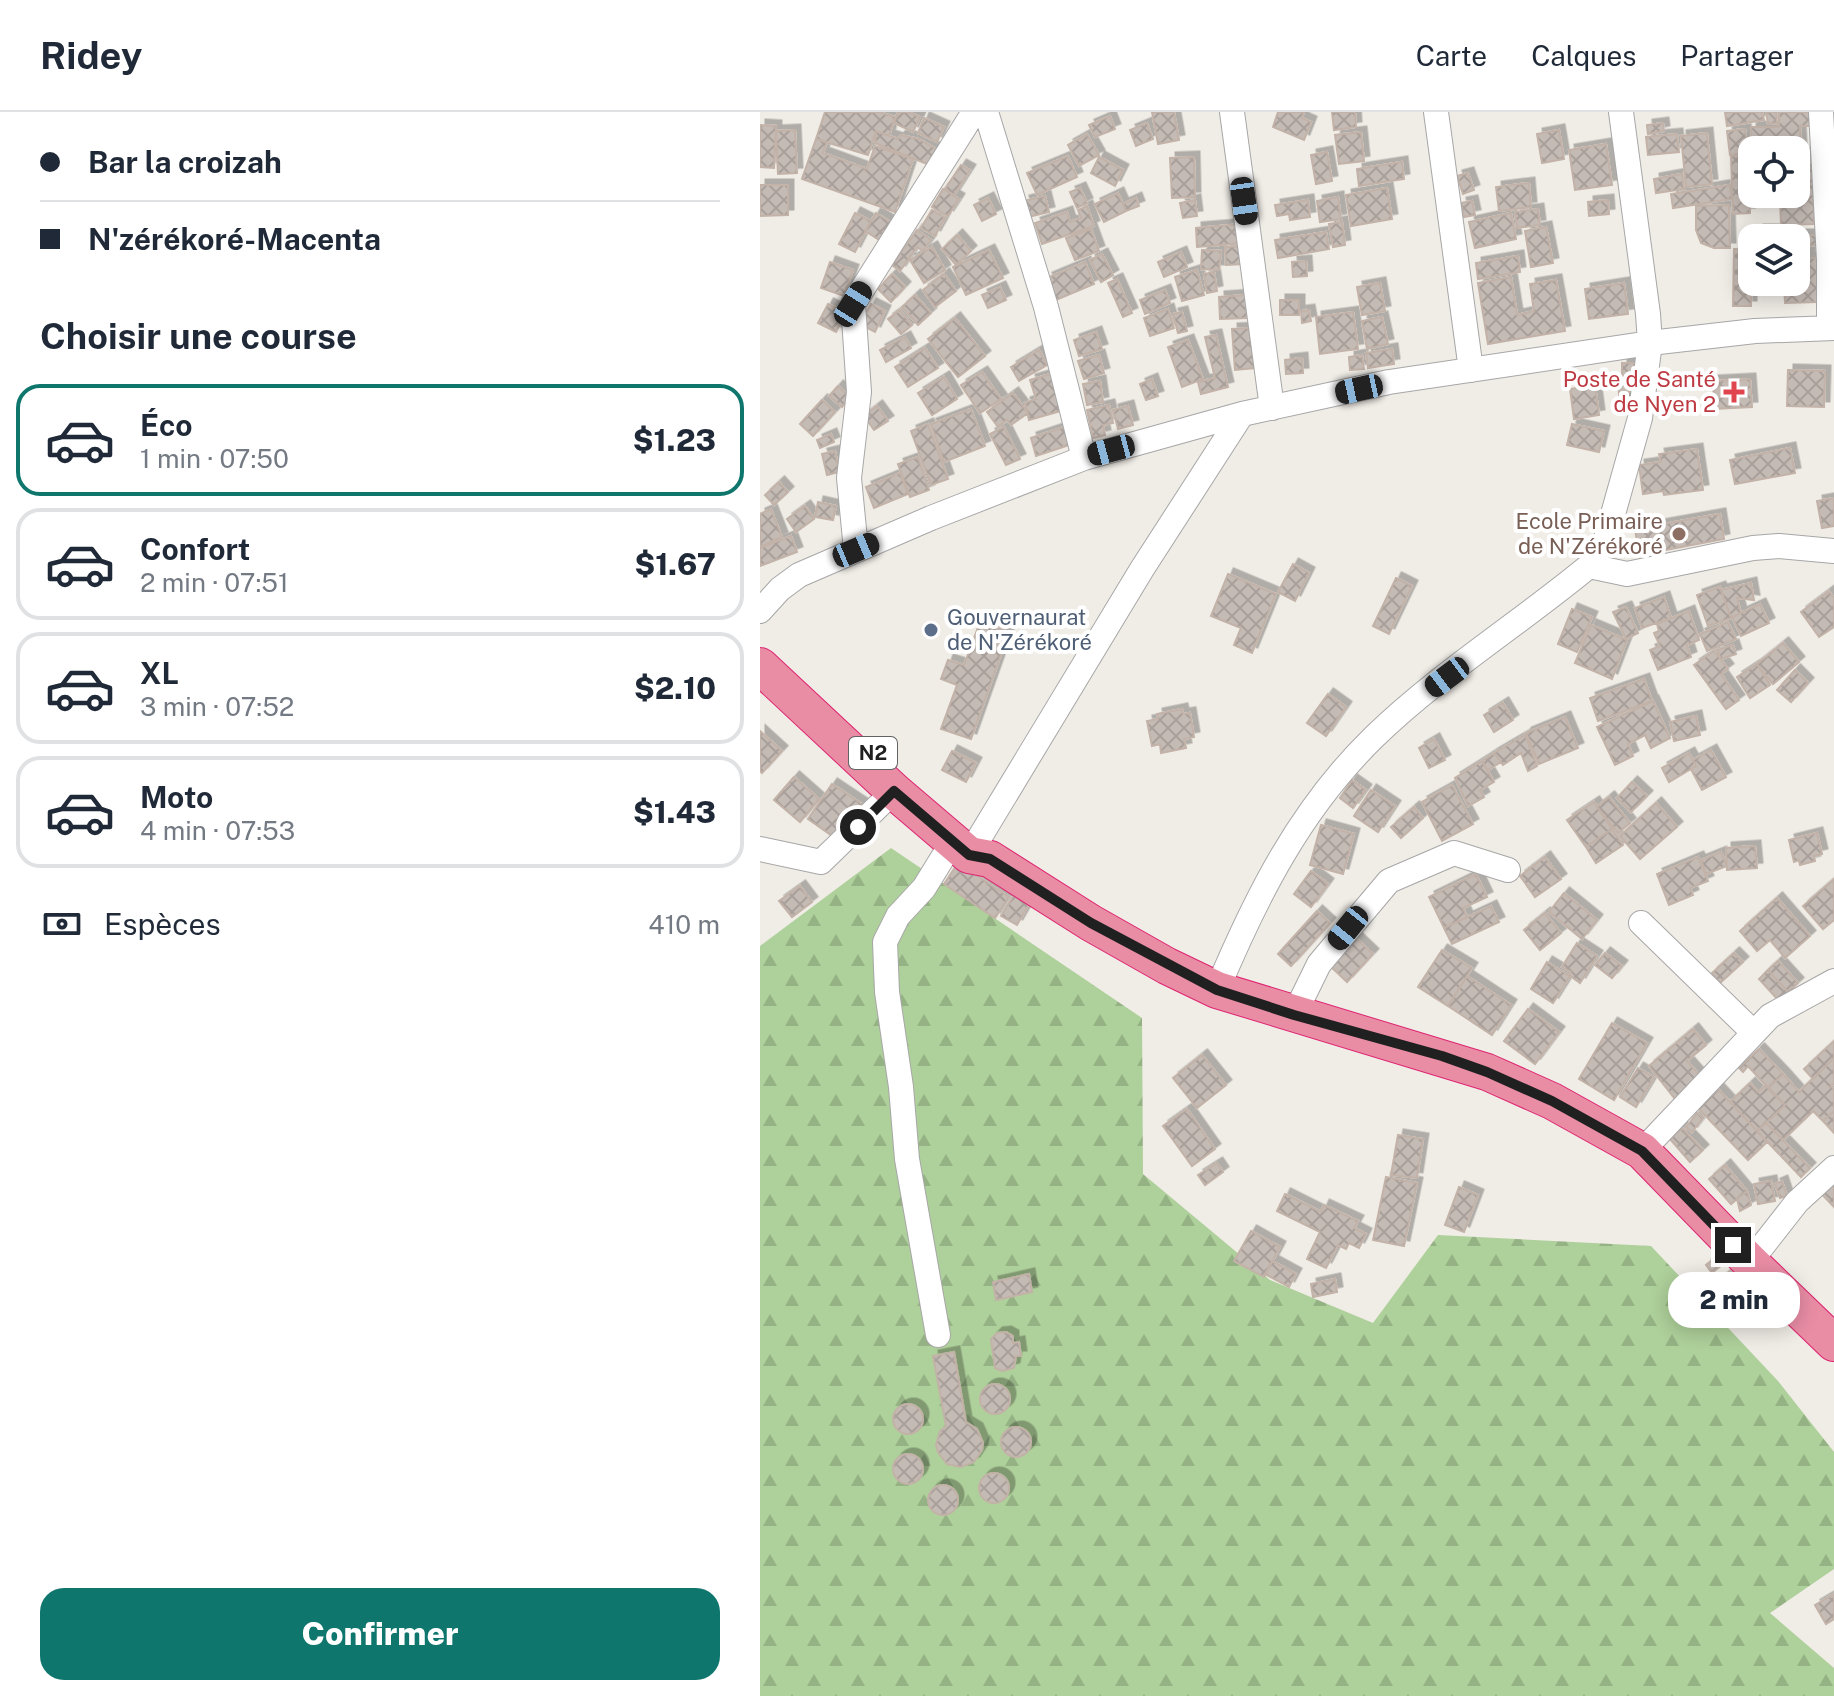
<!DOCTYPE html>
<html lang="fr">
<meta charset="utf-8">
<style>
body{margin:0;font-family:"Public Sans",sans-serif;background:#f2f2f3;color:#1f2937;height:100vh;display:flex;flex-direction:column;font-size:30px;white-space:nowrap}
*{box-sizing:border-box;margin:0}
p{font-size:26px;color:#747a83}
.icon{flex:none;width:44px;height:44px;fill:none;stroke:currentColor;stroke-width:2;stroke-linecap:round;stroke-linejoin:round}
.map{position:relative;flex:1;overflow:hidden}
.drawer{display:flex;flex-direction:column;background:#fff;width:760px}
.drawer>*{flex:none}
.banner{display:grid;align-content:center;height:176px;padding:0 40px;background:#fff}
.fabs{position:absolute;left:978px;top:24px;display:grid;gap:16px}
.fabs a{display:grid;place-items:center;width:72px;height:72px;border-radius:16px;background:#fff;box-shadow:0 4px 20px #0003;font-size:40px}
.end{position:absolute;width:36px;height:36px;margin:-18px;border:10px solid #202020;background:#fff;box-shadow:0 0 0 4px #fff}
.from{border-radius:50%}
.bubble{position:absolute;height:56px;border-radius:24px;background:#fff;box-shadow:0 4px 20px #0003;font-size:26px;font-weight:800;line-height:56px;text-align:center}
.car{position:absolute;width:24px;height:48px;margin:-24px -12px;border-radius:10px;box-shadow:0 0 6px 2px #0007;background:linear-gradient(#222 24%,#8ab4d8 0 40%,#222 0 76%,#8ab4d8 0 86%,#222 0)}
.banner b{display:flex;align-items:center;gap:28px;height:76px;font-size:30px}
.banner b+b{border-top:2px solid #e0e1e3}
.banner i{width:20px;height:20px;background:#1f2937}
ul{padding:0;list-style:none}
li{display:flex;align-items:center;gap:24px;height:112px;margin:0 16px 12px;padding:0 24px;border:4px solid #e0e1e3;border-radius:24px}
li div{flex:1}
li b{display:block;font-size:30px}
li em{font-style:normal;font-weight:800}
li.selected{border-color:#0f766e}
li>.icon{width:72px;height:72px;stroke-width:1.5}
h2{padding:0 40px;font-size:36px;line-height:96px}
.pay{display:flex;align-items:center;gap:20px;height:88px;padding:0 40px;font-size:30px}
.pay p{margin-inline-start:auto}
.primary-button{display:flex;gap:16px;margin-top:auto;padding:16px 40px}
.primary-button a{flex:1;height:92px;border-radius:24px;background:#0f766e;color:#fff;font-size:32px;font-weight:800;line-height:92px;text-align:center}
header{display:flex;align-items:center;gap:48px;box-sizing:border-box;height:112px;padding:0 40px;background:#fff;border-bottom:2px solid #e0e1e3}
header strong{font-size:38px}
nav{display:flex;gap:44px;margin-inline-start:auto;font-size:28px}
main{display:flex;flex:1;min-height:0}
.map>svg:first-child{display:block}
.forest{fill:url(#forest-firs)}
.building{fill:url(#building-cross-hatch);stroke:#c2b2a8;stroke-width:2;filter:url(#shadow)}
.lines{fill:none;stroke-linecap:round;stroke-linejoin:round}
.minor-casing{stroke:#a7a7a7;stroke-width:26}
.highway-casing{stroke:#de2371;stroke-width:38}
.minor{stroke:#fff;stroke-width:24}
.highway{stroke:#e98da5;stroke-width:36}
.route{stroke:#202020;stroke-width:10}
.health-dot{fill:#e0444e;stroke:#fff;stroke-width:3}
.education-dot{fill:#8d6e63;stroke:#fff;stroke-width:3}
.service-dot{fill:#5c6f8a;stroke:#fff;stroke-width:3}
.labels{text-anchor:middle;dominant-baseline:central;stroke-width:8;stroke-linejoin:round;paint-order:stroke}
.shield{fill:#fff;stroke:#636363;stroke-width:2}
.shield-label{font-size:20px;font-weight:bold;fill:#202020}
.health-label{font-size:22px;fill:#be3a42;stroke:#fff;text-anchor:end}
.education-label{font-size:22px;fill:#785e54;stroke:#fff;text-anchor:end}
.service-label{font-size:22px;fill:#4e5e75;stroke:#fff;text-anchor:start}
</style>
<header>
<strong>Ridey</strong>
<nav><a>Carte</a><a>Calques</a><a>Partager</a></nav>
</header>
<main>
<section class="drawer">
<div class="banner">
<b><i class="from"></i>Bar la croizah</b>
<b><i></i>N'zérékoré-Macenta</b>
</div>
<h2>Choisir une course</h2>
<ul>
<li class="selected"><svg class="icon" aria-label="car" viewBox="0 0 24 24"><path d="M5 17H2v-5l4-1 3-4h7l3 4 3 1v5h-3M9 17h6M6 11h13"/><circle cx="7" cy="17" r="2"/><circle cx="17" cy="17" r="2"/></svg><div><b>Éco</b><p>1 min · 07:50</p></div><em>$1.23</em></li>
<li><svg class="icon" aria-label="car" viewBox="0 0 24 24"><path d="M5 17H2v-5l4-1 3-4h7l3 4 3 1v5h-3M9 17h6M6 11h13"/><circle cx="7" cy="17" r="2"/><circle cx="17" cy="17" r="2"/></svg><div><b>Confort</b><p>2 min · 07:51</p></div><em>$1.67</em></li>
<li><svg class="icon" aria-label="car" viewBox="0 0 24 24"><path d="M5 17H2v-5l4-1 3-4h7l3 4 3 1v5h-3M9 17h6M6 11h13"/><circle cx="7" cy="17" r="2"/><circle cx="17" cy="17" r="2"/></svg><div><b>XL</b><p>3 min · 07:52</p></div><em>$2.10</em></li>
<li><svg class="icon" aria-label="car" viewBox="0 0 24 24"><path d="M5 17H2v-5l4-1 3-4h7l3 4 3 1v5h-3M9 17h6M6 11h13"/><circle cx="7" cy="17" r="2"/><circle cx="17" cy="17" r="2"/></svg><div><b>Moto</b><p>4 min · 07:53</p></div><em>$1.43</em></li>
</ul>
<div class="pay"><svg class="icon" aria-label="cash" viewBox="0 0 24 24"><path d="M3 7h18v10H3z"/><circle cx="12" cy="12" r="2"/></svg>Espèces<p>410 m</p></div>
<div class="primary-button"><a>Confirmer</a></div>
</section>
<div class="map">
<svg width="1074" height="1584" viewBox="0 0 1074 1584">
<defs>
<pattern id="forest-firs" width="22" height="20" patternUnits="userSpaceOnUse" patternTransform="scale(2)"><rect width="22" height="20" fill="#aed09a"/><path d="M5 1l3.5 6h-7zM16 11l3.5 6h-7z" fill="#95b284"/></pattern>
<pattern id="building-cross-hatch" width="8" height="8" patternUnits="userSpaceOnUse" patternTransform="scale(2)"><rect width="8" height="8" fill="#c5bbb5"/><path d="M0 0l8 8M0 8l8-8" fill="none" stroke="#a9a09b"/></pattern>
<filter id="shadow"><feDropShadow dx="5.5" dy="-5.5" stdDeviation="0" flood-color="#0004"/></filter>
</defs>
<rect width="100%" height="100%" fill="#f0ece6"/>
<path class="forest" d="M131,736L382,906L383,1062L510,1168L613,1211L678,1123L891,1134L1018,1269L1074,1340V1457L1010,1501L1074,1556V1584H0V834Z"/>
<path class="building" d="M65,0H119L135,5L129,24L116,19L108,43L56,27Z
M138,0H148L160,5L153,20L134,11Z
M392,0H414L419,28L398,32Z
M518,0H544L542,6L551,10L544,28L513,15Z
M572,0H595L596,15L574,18Z
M965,0H1002L1004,8L967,14Z
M1006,0H1016L1017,11L1008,12Z
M1019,0H1051L1052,14H1040L1041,39L992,38V40L991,15H1019Z
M350,4L355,17L335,25L329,13Z
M164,6L184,15L177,30L158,21Z
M387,11L393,27L376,34L370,18Z
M903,11L904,19L888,22L887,13Z
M0,13L16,14L14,56L0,55Z
M985,17L988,40L970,43L967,19Z
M35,18L37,61L18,62L16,19Z
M799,18L804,47L782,51L777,22Z
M116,19L138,27L141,23L159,27L181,40L172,54L115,31Z
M601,20L604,49L579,52L575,23Z
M947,21L952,72L926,75L921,24Z
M327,22L339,43L319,54L308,33Z
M917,22L919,40L888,43L886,25Z
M56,27L67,30L63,41L107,57L115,34L153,47L135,100L42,67Z
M846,32L852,73L815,78L809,38Z
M567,40L572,69L556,72L551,43Z
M1052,41L1054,112L1021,113L1020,87L990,88V101L973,102L971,44L992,43V82H1036V42Z
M308,44L317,65L277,83L267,61Z
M339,45L363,58L355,74L331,61Z
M434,45L435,85L412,86L410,46Z
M642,50L644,67L599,74L597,57Z
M201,53L210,58L194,83L185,77Z
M708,61L714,78L703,82L697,64Z
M922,62L924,77L896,81L894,67Z
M769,71L771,95L739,99L736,75Z
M0,73H28V103L0,104Z
M970,73L972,87L913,96L911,82Z
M320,76L327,91L317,96L310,80Z
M627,76L632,107L591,114L586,83Z
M183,77L199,87L188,104L172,95Z
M358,81L366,99L344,110L335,92Z
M285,84L289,100L268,105L264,89Z
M578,85L581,107L560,110L557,89Z
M228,86L236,102L222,109L214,93Z
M376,86L379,94L366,99L363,92Z
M435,88L437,104L423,106L420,91Z
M548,88L550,105L530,108L529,102L517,104L515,93Z
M848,88L849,102L829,104L828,90Z
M712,89L715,103L704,105L701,91Z
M969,93L970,136H954L941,131L936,118V94Z
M327,94L334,114L282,132L275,111L307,100L310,110L321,106L318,98Z
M778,97L780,113L757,116L755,100Z
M172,98L185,106L175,124L161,116Z
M95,101L111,109L95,140L79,132Z
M116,101L132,111L121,129L105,119Z
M751,101L756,127L715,136L709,110Z
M582,110L585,133L573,135L569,112Z
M482,112L484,131L437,135L436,116Z
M786,115L793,151L771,155L765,119Z
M331,117L339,139L315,148L306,126Z
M157,118L171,128L163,139L157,135L140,159L132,153Z
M998,118H1025V126H998Z
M566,120L569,137L518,146L515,128Z
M197,123L211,139L196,153L182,137Z
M1028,123H1056V133L1036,134V126H1028Z
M483,134L484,152L466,153L465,135Z
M1038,134H1049V146H1057V190L1025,191L1024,170H1036Z
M172,135L185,158L164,171L150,148Z
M974,137L992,138L991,194H973Z
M229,138L243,166L206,183L193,155Z
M442,138L461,139L459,158L441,157Z
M421,140L427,155L404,165L398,150Z
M342,142L353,163L341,170L330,148Z
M758,144L760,160L718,167L716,151Z
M546,149L547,164L533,165L532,150Z
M70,150L93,158L84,184L61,176Z
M325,150L334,172L296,188L287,166Z
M437,158L444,183L422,189L415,165Z
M454,160L457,179L447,181L444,162Z
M132,162L145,175L131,190L118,177Z
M184,162L196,179L175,195L163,178Z
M751,165L757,203L774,199L770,172L796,168L805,219L728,232L718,171Z
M357,167L372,201L363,205L348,171Z
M620,171L625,199L602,203L597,175Z
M864,171L868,202L829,207L825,177Z
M240,175L246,188L228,196L222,183Z
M405,178L410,191L385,202L380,188Z
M155,183L171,201L158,213L142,195Z
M486,183L487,206L460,207L459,185Z
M520,188H539V203H520Z
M68,192L86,201L76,220L58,211Z
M111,192L125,199L115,220L100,212Z
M408,197L414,216L390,224L384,206Z
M140,198L152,213L141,222L128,207Z
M549,198L551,209L542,211L541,199Z
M422,200L427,219L418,221L413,202Z
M593,200L598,237L560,242L556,205Z
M622,205L628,232L607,237L602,209Z
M195,206L225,244L198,265L168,227Z
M492,216L495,256L475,258L472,217Z
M336,220L342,237L319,244L314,228Z
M456,223L468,275L441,282L438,270L455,266L445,225Z
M145,225L151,236L126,250L120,238Z
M428,228L443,267L422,275L408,235Z
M165,236L178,256L148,275L135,255Z
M632,237L634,252L608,256L606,241Z
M279,238L287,253L259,269L251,255Z
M339,243L344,261L324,267L318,249Z
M602,243L604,257L590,258L589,245Z
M542,246L543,261L526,262L525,248Z
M862,251H874V263H862Z
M1028,258L1065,259L1064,295L1027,294Z
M222,260L241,287L220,301L201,273Z
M294,261L304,298L269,308L265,291L276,287L270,268Z
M184,265L197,287L172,303L158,281Z
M392,267L398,284L386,288L380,272Z
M871,267L872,279L859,281L857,268Z
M990,267L992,295L954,297L953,269Z
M340,269L343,290L327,293L323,272Z
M835,273L839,303L814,307L810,277Z
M78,274L90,285L82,295L69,284Z
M872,279L874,297L860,298L859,281Z
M253,281L268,301L251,313L247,308L238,315L227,300Z
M62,288L75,300L53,324L40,312Z
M349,293L353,311L343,313L345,323L333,326L327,298Z
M117,294L128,309L114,318L104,304Z
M368,294L373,313L358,317L353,298Z
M211,297L225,334L184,350L171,312Z
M168,312L188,367L171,373L151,319Z
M812,312L844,319L839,340L807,333Z
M310,313L315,331L276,344L271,326Z
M244,315L260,347L246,353L230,322Z
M71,322L74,330L60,336L57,328Z
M1030,336L1035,361L975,372L970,348Z
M937,337L943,378L904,383L903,379L883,382L879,353L901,350L899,342Z
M75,339L79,360L67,363L62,342Z
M158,345L169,378L150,385L138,352Z
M140,361L148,382L114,396L106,375Z
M19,370L28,380L14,393L5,383Z
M1074,386V414L1062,416L1057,389Z
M58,390L76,394L73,408L55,405Z
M45,394L54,407L36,420L27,407Z
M11,397L22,425L0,435V402Z
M960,402L964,427L879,443L875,417Z
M31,424L37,440L0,454V436Z
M533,452L549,461L535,489L518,480Z
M468,462L516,482L492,541L474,533L481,516L451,504Z
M636,466L652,474L629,522L613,514Z
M991,471L994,488L977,486L981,501L971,506L961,478Z
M960,475L971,506L948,514L937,483Z
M1069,479L1074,486V515L1059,525L1041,500Z
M904,485L911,506L882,516L875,496Z
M1000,492L1009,511L981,524L972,505Z
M866,495L878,521L866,527L853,500Z
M812,497L832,505L817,540L798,532Z
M929,499L939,528L927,533L931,545L898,558L890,538L900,534L894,521L899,519L897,512Z
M220,510L249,520L211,627L181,617L197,573L181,567L188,548L204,553Z
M968,510L976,527L947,539L940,522Z
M831,513L867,528L852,567L815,551Z
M1023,531L1039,550L1013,572L997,552Z
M973,533L976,542L961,547L957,538Z
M954,539L968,557L961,562L979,588L966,597L934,553Z
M997,552L1010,573L990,586L977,565Z
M1035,558L1048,571L1031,590L1017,578Z
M884,567L892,589L838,609L830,586Z
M568,582L586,595L566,624L547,611Z
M893,589L910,626L891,636L885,623L868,632L873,644L855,653L837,615Z
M743,591L753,608L734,620L724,603Z
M422,597L423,602L430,601L434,625L424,627L426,636L401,641L400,632L392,634L387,609L398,607L397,602Z
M936,604L940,623L914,629L910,610Z
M805,605L818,636L779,652L766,621Z
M0,619L22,639L2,661L0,659Z
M765,623L777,654L768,659L761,641L743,653L734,641Z
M674,627L685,648L669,656L659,636Z
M951,638L966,665L942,678L931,657L936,654L933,648Z
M192,639L216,651L206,670L182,658Z
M734,641L741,650L728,658L722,649Z
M929,641L936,654L909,670L902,656Z
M722,649L734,670L720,678L724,685L708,694L695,666Z
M34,665L59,687L40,710L14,688Z
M592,668L606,678L593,696L580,686Z
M872,670L887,684L871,700L857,686Z
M72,672L102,692L78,728L48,707Z
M692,673L713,712L682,729L662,690Z
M611,678L635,694L618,720L594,704Z
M849,685L870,711L858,721L837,695Z
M834,690L852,717L826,735L807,708Z
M896,691L917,715L880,747L860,724Z
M654,695L663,706L641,726L631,715Z
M561,713L594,722L583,762L550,753Z
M852,717L863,733L836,751L826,735Z
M1057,721L1062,742L1054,744L1055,749L1040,753L1039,748L1034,750L1029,728Z
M995,734L997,756L967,758L966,736Z
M961,740L967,754L946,762L941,748Z
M785,745L801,767L775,785L760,764Z
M938,745L948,769L930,776L933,783L909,793L897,762Z
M198,751L249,785L235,806L184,772Z
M551,759L568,772L551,795L534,782Z
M716,762L727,785L703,796L707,805L684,816L669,785Z
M1074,767V808L1063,817L1043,794Z
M40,774L52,790L32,805L19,789Z
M255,781L270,790L257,813L241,804Z
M804,781L837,808L822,827L789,800Z
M1017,786L1050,824L1025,846L1010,828L997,839L980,819Z
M731,794L739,810L692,832L684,816Z
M557,799L570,811L531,854L518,842Z
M785,801L801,821L780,838L764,818Z
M594,824L613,842L587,870L568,852Z
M817,831L837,844L820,871L809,863L811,860L802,855Z
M682,838L712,856L688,894L658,875Z
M845,841L862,854L852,866L835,853Z
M974,841L983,850L960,871L952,861Z
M1018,849L1038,871L1028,880L1008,858Z
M787,850L810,864L793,891L771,877Z
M1008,858L1028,880L1019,889L999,867Z
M707,864L751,893L732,923L688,894Z
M768,897L799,920L775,952L744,929Z
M852,911L887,931L854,988L819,967Z
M933,917L946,933L927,949L941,965L915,987L889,954Z
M1074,929V946L1053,967L1044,957Z
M999,937L1023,962L1008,976L988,954L983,960L979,956Z
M442,943L466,973L437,996L413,966Z
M1074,946V971L1071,974L1074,978V999L1063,1009L1053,999L1023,1028L1006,1011L1025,993L1008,976L1023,962L1039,980Z
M878,956L894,965L876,995L860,985Z
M990,971L998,980L1006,973L1025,993L997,1019L970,990Z
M958,977L1007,1030L988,1048L938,996Z
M427,997L455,1037L432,1054L403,1014Z
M1074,999V1021L1063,1009Z
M937,1001L943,1006L932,1020L926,1015Z
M1006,1011L1050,1056L1041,1065L997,1019Z
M922,1016L943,1038L930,1050L910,1027Z
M638,1023L663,1027L657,1066L631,1063Z
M457,1051L463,1060L445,1073L438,1063Z
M965,1053L987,1079L971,1092L949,1067Z
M1074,1062V1095L1057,1077Z
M626,1065L657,1071L644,1134L613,1128Z
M1011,1069L1015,1089L998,1092L994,1072Z
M1022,1069L1027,1084L1020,1086L1015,1072Z
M699,1075L718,1083L704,1120L685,1113Z
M987,1079L991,1093L980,1099L977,1087Z
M525,1082L561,1100L564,1093L598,1109L594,1116L606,1122L599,1136L589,1131L586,1137L578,1133L566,1156L547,1147L560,1120L517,1099Z
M491,1119L520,1135L504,1165L474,1149Z
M957,1144L963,1152L952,1161L946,1153Z
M512,1149L536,1162L529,1175L505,1162Z
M972,1157L990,1176L979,1187L960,1168Z
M269,1162L272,1180L236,1188L233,1170Z
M575,1167L577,1180L553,1185L551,1172Z
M246,1220L253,1224V1231L259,1230L261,1244H256L254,1256L242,1259L235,1256L231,1227L237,1221Z
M194,1240L206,1310L217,1317L223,1331L222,1338L214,1350L201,1355L187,1352L178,1340L176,1333L180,1319L186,1314L173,1244Z
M220 1287a15 15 0 1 1 30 0a15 15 0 1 1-30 0Z
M133 1307a15 15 0 1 1 30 0a15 15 0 1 1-30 0Z
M241 1330a15 15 0 1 1 30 0a15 15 0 1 1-30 0Z
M133 1357a15 15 0 1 1 30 0a15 15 0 1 1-30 0Z
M219 1376a15 15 0 1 1 30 0a15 15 0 1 1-30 0Z
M168 1388a15 15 0 1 1 30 0a15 15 0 1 1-30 0Z
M1074,1482V1507L1066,1512L1055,1493Z"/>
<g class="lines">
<defs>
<path id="minor" d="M226,0L286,195L324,346
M472,0L512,296
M676,0L711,258
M1061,0L1069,148V215
M96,438L89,366L99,280L93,192L214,0
M829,454L867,462L993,436L1019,434L1074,439
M0,499L20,477L39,463L171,406L324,346L482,302L629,270L890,231L995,219L1074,216
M0,737L61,750L134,679
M209,743L382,457L482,302
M881,811L994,921
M457,878C496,785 540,697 614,625C679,562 759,512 829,454L846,427L880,306L890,231L888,202L861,0
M534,903L559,852L629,769L694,741L748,758
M882,1039L1010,904L1074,869
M990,1150L1037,1090L1074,1056
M178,1223L147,1047L141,975L127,880L125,830L138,804L164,776L193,729"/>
<path id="highway" d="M0,554L134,679L209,743L230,747L331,811L407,854L457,878L727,960L792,989L882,1039L990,1150L1074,1231"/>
</defs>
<use href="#minor" class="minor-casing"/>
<use href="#highway" class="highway-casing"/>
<use href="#minor" class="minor"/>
<use href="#highway" class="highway"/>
</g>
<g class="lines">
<path class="route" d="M98,715L134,679L209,743L230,747L331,811L457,878L534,903L682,944L727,960L792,989L882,1039L973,1133"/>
</g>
<path class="health-dot" d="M970 268h8v8h8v8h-8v8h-8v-8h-8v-8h8z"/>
<circle class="education-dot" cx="919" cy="422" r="8"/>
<circle class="service-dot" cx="171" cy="518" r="8"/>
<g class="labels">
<rect class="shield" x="89" y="625" width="48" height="32" rx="6"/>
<g class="shield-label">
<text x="113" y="641">N2</text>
</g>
<g class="health-label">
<text x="956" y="267">Poste de Santé<tspan x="956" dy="25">de Nyen 2</tspan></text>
</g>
<g class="education-label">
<text x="903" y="409">Ecole Primaire<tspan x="903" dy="25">de N'Zérékoré</tspan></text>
</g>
<g class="service-label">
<text x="187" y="505">Gouvernaurat<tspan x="187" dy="25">de N'Zérékoré</tspan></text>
</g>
</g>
</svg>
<div class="fabs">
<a><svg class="icon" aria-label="locate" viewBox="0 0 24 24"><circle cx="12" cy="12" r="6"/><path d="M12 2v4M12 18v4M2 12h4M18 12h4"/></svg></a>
<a><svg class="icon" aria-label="layers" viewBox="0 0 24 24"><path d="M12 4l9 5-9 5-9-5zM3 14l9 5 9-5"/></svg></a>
</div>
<i class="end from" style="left:98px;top:715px"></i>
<i class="end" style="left:973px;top:1133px"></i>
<div class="bubble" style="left:908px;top:1160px;width:132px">2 min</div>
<i class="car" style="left:484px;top:89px;rotate:172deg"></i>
<i class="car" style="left:93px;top:192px;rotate:32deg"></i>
<i class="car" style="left:599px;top:277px;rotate:258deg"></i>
<i class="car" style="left:351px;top:338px;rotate:255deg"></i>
<i class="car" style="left:96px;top:438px;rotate:67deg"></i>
<i class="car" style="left:687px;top:565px;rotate:233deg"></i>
<i class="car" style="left:588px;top:816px;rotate:219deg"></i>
</div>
</main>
